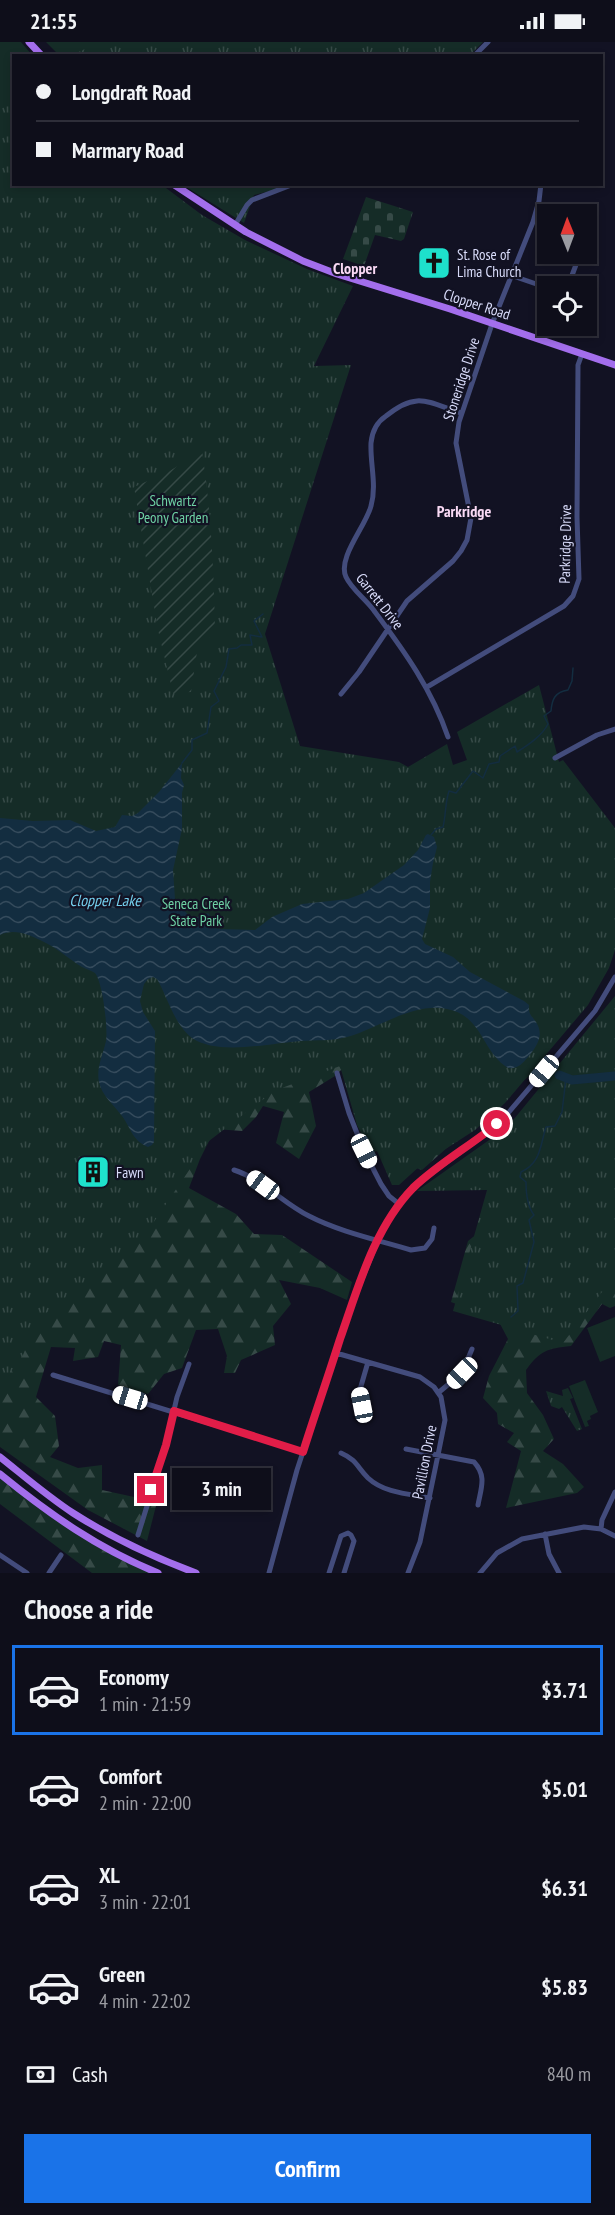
<!DOCTYPE html>
<meta charset="utf-8">
<style>
body{margin:0;font-family:"PT Sans Narrow",sans-serif;background:#1c1c27;color:#f1f3f6;height:100vh;display:flex;flex-direction:column;font-size:22px;white-space:nowrap}
*{box-sizing:border-box;margin:0}
p{font-size:20px;color:#9b9ca2}
.icon{flex:none;width:33px;height:33px;fill:none;stroke:currentColor;stroke-width:2;stroke-linecap:round;stroke-linejoin:round}
.map{position:relative;height:1531px;overflow:hidden}
.drawer{display:flex;flex-direction:column;background:#0e0e1a;flex:1}
.drawer>*{flex:none}
.hud{position:absolute;left:12px;top:12px;width:591px;height:132px;border-radius:0px;box-shadow:0 3px 9px #0003,0 0 0 2px #2e2e39;display:grid;align-content:center;height:132px;padding:0 24px;background:#0e0e1a}
.needle{width:39px;rotate:359deg}
.buttons{position:absolute;left:537px;top:162px;display:grid;gap:12px}
.buttons a{display:grid;place-items:center;width:60px;height:60px;border-radius:0px;background:#0e0e1a;box-shadow:0 3px 9px #0003,0 0 0 2px #2e2e39;font-size:30px}
.end{position:absolute;width:27px;height:27px;margin:-14px;border:8px solid #e11d48;background:#fff;box-shadow:0 0 0 3px #fff}
.from{border-radius:50%}
.bubble{position:absolute;height:42px;border-radius:0px;background:#0e0e1a;box-shadow:0 3px 9px #0003,0 0 0 2px #2e2e39;font-size:20px;font-weight:800;line-height:42px;text-align:center}
.car{position:absolute;width:18px;height:36px;margin:-18px -9px;border-radius:8px;box-shadow:0 0 4px 2px #0007;background:linear-gradient(#fff 24%,#345 0 40%,#fff 0 76%,#345 0 86%,#fff 0)}
.hud b{display:flex;align-items:center;gap:21px;height:57px;font-size:22px}
.hud b+b{border-top:2px solid #2e2e39}
.hud i{width:15px;height:15px;background:#f1f3f6}
ul{padding:0;list-style:none}
li{display:flex;align-items:center;gap:18px;height:90px;margin:0 12px 9px;padding:0 12px;border:3px solid transparent;border-radius:0px}
li div{flex:1}
li b{display:block;font-size:22px}
li em{font-style:normal;font-weight:800}
li.active{border-color:#1a73e8}
li>.icon{width:54px;height:54px;stroke-width:1.5}
h2{padding:0 24px;font-size:27px;line-height:72px}
.pay{display:flex;align-items:center;gap:15px;height:66px;padding:0 24px;font-size:22px}
.pay p{margin-inline-start:auto}
.button{display:flex;gap:12px;margin-top:auto;padding:12px 24px}
.button a{flex:1;height:69px;border-radius:0px;background:#1a73e8;color:#fff;font-size:24px;font-weight:800;line-height:69px;text-align:center}
.status{display:flex;justify-content:space-between;align-items:center;height:42px;padding:0 30px;background:#0e0e1a;direction:ltr}
.status svg{height:16px;fill:currentColor}
.map>svg:first-child{display:block}
.grass{fill:#152c27}
.forest{fill:url(#forest-firs)}
.cemetery{fill:url(#cemetery-stones)}
.park{fill:url(#park-tufts)}
.garden{fill:url(#garden-furrows)}
.water{fill:url(#water-waves)}
.lines{fill:none;stroke-linecap:round;stroke-linejoin:round}
.stream{stroke:#132d40;stroke-width:1.5}
.river{stroke:#132d40;stroke-width:9}
.minor{stroke:#434c7c;stroke-width:5}
.major{stroke:#a36eec;stroke-width:7}
.route{stroke:#e11d48;stroke-width:8}
.labels{text-anchor:middle;dominant-baseline:central;stroke-width:4.5;stroke-linejoin:round;paint-order:stroke}
.poi-label{font-size:15px;fill:#d9dcfa;stroke:#121223;text-anchor:start}
.street-label{font-size:15px;fill:#d9dcfa;stroke:#121223}
.park-label{font-size:15px;fill:#6ed1a4;stroke:#121223}
.neighbourhood-label{font-size:16px;font-weight:bold;fill:#fadaf5;stroke:#121223}
.water-label{font-size:16px;font-style:italic;fill:#74ceec;stroke:#121223}
</style>
<div class="status"><b>21:55</b><svg viewBox="0 0 49 12"><path d="M0 12V9h3v3zM5 12V6h3v6zM10 12V3h3v9zM15 12V0h3v12zM26 1h20v11H26zM47 4h2v5h-2z"/></svg></div>
<div class="map">
<svg width="615" height="1531" viewBox="0 0 615 1531">
<defs>
<pattern id="forest-firs" width="22" height="20" patternUnits="userSpaceOnUse" patternTransform="scale(1.5)"><rect width="22" height="20" fill="#152c27"/><path d="M5 1l3.5 6h-7zM16 11l3.5 6h-7z" fill="#364a47"/></pattern>
<pattern id="cemetery-stones" width="16" height="16" patternUnits="userSpaceOnUse" patternTransform="scale(1.5)"><rect width="16" height="16" fill="#152c27"/><path d="M2 7V4a2 2 0 0 1 4 0v3zM10 15v-3a2 2 0 0 1 4 0v3z" fill="#364a47"/></pattern>
<pattern id="park-tufts" width="24" height="20" patternUnits="userSpaceOnUse" patternTransform="scale(1.5)"><rect width="24" height="20" fill="#152c27"/><path d="M3 7l-1-3M5 7V3M7 7l1-3M15 17l-1-3M17 17v-4M19 17l1-3" fill="none" stroke="#364a47"/></pattern>
<pattern id="garden-furrows" width="10" height="10" patternUnits="userSpaceOnUse" patternTransform="scale(1.5)"><rect width="10" height="10" fill="#152c27"/><path d="M-1 1l2-2M0 10L10 0M9 11l2-2" fill="none" stroke="#364a47"/></pattern>
<pattern id="water-waves" width="16" height="10" patternUnits="userSpaceOnUse" patternTransform="scale(1.5)"><rect width="16" height="10" fill="#132d40"/><path d="M0 5q4-4 8 0t8 0" fill="none" stroke="#354b5c"/></pattern>
</defs>
<rect width="100%" height="100%" fill="#121223"/>
<path class="grass" d="M0,0H21L32,13L14,14L13,45L0,52Z
M46,0H105L77,14L59,13Z
M615,1275V1314L600,1320L587,1286Z
M585,1338L598,1370L590,1374L591,1377L587,1379L589,1384L585,1385L569,1344Z"/>
<path class="forest" d="M0,893L154,1017L527,1016L533,1031C494,1061 459,1096 422,1128L406,1123L344,1025L335,1034L309,1050L316,1084L299,1117L276,1101L284,1070L263,1064L256,1075L242,1089L215,1087L200,1117L189,1146L236,1172L254,1192L282,1193L352,1240L347,1258L320,1246L279,1238L291,1262L273,1284L275,1303L241,1318L235,1331H224L227,1314L218,1287L196,1288L182,1326L164,1332L148,1352L118,1343L121,1303L104,1299L98,1315L73,1319L75,1306L51,1305L36,1355L55,1374L59,1404L50,1415L78,1426L102,1423V1448L157,1460L147,1499L88,1468L0,1405Z
M615,1042V1264L610,1266L602,1262L571,1304C546,1307 541,1308 526,1328L527,1351L543,1373L554,1397L543,1409L563,1422L584,1445L577,1451L506,1466L521,1409L507,1400L514,1391L498,1382L497,1371L483,1356L489,1334L508,1297L498,1278L451,1260L468,1199L483,1187L490,1146Z
M0,1431L71,1486L159,1531H92L0,1462Z"/>
<path class="cemetery" d="M366,155L413,170L404,197L401,199L375,193L364,224L343,217Z"/>
<path class="park" d="M100,0H483L469,14L72,13Z
M13,42L14,142L162,143L202,173L245,198L307,227L353,244L314,324L351,323L265,592L300,704L399,720L408,725L447,702L453,723L467,718L457,690L539,643L559,720L563,718L615,786V908L609,926L588,963L505,1061L475,1088L421,1123L399,1143H392L377,1109L371,1111L357,1083L340,1024L274,1049L209,1099L149,1187L38,1278L23,1313L0,1345V48Z
M183,143H293L254,153L244,181Z
M615,954V1233L563,1301L453,1269L487,1148L417,1149L492,1096L514,1077Z
M568,1346L573,1356L570,1357L582,1387L577,1389L562,1365L559,1367L551,1364L546,1349L563,1354L562,1348Z"/>
<path class="garden" d="M202,409C211,469 214,529 215,590L197,610L191,650L173,651L158,588L134,445L168,430Z"/>
<path class="water" d="M182,721L181,736L184,743L182,751V787L173,828L175,857L189,874L195,876L208,871L212,876L214,886L220,887L255,888L272,875L302,862L348,857L364,851L404,823L418,808L426,793L428,792L434,795L437,805L433,821L430,840V866L422,897L425,902L453,915L470,930L524,959L529,963C528,972 532,974 536,980C545,994 536,1005 528,1015C522,1022 518,1027 508,1026C481,1009 483,974 447,967C413,960 377,987 347,995C332,999 316,998 301,999C271,1001 218,1014 192,996C174,982 168,956 157,937L153,935L148,937L144,942L140,959L143,970L155,989L154,1100L152,1103L148,1105C132,1098 132,1088 122,1074C114,1063 102,1054 99,1040C96,1026 103,1013 106,999C108,987 103,941 95,931C92,929 86,927 82,925C69,917 57,906 44,900C29,893 15,886 0,893V776L33,779L70,778L96,789L115,785L122,773L132,774L138,771L159,750Z"/>
<g class="lines">
<path class="stream" d="M182,721L192,708V698L207,691L211,665L219,659L214,649L226,625L229,607L237,606L241,603H252L250,593L262,595L254,579L263,572
M431,793L436,787L443,785C446,773 445,761 449,749L456,751L473,729L483,736L489,722L499,720L500,714L515,704L517,710C528,703 542,694 548,682L544,674L551,669C552,657 555,650 568,648L572,639L573,626
M511,1275L518,1269L517,1244L523,1241L534,1200L529,1178L534,1173C527,1164 526,1151 526,1140L520,1135L521,1130C541,1121 540,1104 546,1085L555,1084L562,1070L566,1036"/>
<path class="river" d="M559,1033L572,1038L615,1034"/>
<path class="minor" d="M474,14L488,0
M235,183L247,163L252,158L294,142
M586,192L593,177
M513,234L548,246
M568,244L580,212
M586,260L595,263
M427,645L564,564L573,554L579,537L577,475L578,323L582,312
M341,652L359,630L407,559L453,519L461,509L467,498L471,476L456,401L459,380L492,282L533,180L539,159L541,142
M448,695C432,648 405,610 375,570C367,558 352,548 346,535C337,516 366,484 371,464C377,443 370,422 371,401C372,390 377,380 386,374C417,349 427,360 461,371
M555,716L597,693L615,687
M337,1031L349,1071L364,1109L381,1142L389,1154L399,1162
M234,1128C262,1137 283,1161 309,1174C340,1190 378,1198 411,1208L425,1206L432,1197L434,1186
M336,1311L420,1335L434,1345L441,1355L445,1378L438,1413L420,1500L408,1531
M53,1333L303,1410
M438,1351L462,1331L472,1307
M362,1363L359,1351L368,1320
M406,1407L474,1420C487,1434 481,1446 478,1463
M341,1411C357,1418 357,1425 368,1436C384,1451 409,1452 430,1456
M601,1487L602,1478L615,1450
M545,1492L549,1512L559,1531
M138,1493L166,1403L177,1355L189,1322
M0,1513L27,1531
M49,1531L61,1513
M269,1531L297,1428L351,1264L378,1198L391,1175L399,1162L422,1138L481,1095L509,1070L595,969L615,935
M329,1531L341,1494L348,1491L351,1493L354,1499L344,1531
M480,1531L497,1511L522,1497L584,1485L601,1487L615,1494"/>
<path class="major" d="M29,0L42,14
M173,142L246,190L303,219L337,232L450,267L615,323
M0,1415C24,1434 47,1454 73,1471C112,1496 153,1515 196,1531
M0,1432C49,1472 99,1507 158,1531"/>
</g>
<g class="lines">
<path class="route" d="M151,1448L166,1403L174,1369L303,1410C315,1372 328,1335 340,1297C358,1246 374,1186 413,1146C438,1122 470,1104 497,1082"/>
</g>
<defs>
<symbol id="church-square" viewBox="-11 -11 22 22"><rect x="-9" y="-9" width="18" height="18" rx="4" fill="#1ee1cc" stroke="#121223"/><path d="M-1.2-6h2.4v3.5h3.3v2.4h-3.3V6h-2.4V-.1h-3.3v-2.4h3.3Z" fill="#111"/></symbol>
<symbol id="building-square" viewBox="-11 -11 22 22"><rect x="-9" y="-9" width="18" height="18" rx="4" fill="#1ee1cc" stroke="#121223"/><path d="M-4-6H4V6H1V3H-1V6H-4ZM-2.5-4.3h1.7v1.8h-1.7ZM.8-4.3h1.7v1.8H.8ZM-2.5-1h1.7V.8h-1.7ZM.8-1h1.7V.8H.8Z" fill="#111"/></symbol>
</defs>
<g fill-rule="evenodd">
<use href="#church-square" x="415" y="202" width="38" height="38"/>
<use href="#building-square" x="74" y="1111" width="38" height="38"/>
</g>
<g class="labels">
<g class="poi-label">
<text x="457" y="212">St. Rose of<tspan x="457" dy="17">Lima Church</tspan></text>
<text x="116" y="1130">Fawn</text>
</g>
<g class="street-label">
<text transform="translate(477 262) rotate(18)">Clopper Road</text>
<text transform="translate(461 337) rotate(-72)">Stoneridge Drive</text>
<text transform="translate(565 502) rotate(-89)">Parkridge Drive</text>
<text transform="translate(380 559) rotate(52)">Garrett Drive</text>
<text transform="translate(424 1420) rotate(-79)">Pavillion Drive</text>
</g>
<g class="park-label">
<text x="173" y="458">Schwartz<tspan x="173" dy="17">Peony Garden</tspan></text>
<text x="196" y="861">Seneca Creek<tspan x="196" dy="17">State Park</tspan></text>
</g>
<g class="neighbourhood-label">
<text x="355" y="226">Clopper</text>
<text x="464" y="469">Parkridge</text>
</g>
<g class="water-label">
<text x="105" y="858">Clopper Lake</text>
</g>
</g>
</svg>
<div class="buttons">
<a><svg class="needle" viewBox="-14 -14 28 28"><path d="M0-13l5 13h-10z" fill="#e53935"/><path d="M0 13l5-13h-10z" fill="#9b9ca2"/></svg></a>
<a><svg class="icon" aria-label="locate" viewBox="0 0 24 24"><circle cx="12" cy="12" r="6"/><path d="M12 2v4M12 18v4M2 12h4M18 12h4"/></svg></a>
</div>
<i class="end from" style="left:497px;top:1082px"></i>
<i class="end" style="left:151px;top:1448px"></i>
<div class="bubble" style="left:172px;top:1426px;width:99px">3 min</div>
<i class="car" style="left:544px;top:1029px;rotate:220deg"></i>
<i class="car" style="left:364px;top:1109px;rotate:154deg"></i>
<i class="car" style="left:263px;top:1143px;rotate:306deg"></i>
<i class="car" style="left:462px;top:1331px;rotate:224deg"></i>
<i class="car" style="left:130px;top:1356px;rotate:287deg"></i>
<i class="car" style="left:362px;top:1363px;rotate:349deg"></i>
<div class="hud">
<b><i class="from"></i>Longdraft Road</b>
<b><i></i>Marmary Road</b>
</div>
</div>
<section class="drawer">
<h2>Choose a ride</h2>
<ul>
<li class="active"><svg class="icon" aria-label="car" viewBox="0 0 24 24"><path d="M5 17H2v-5l4-1 3-4h7l3 4 3 1v5h-3M9 17h6M6 11h13"/><circle cx="7" cy="17" r="2"/><circle cx="17" cy="17" r="2"/></svg><div><b>Economy</b><p>1 min · 21:59</p></div><em>$3.71</em></li>
<li><svg class="icon" aria-label="car" viewBox="0 0 24 24"><path d="M5 17H2v-5l4-1 3-4h7l3 4 3 1v5h-3M9 17h6M6 11h13"/><circle cx="7" cy="17" r="2"/><circle cx="17" cy="17" r="2"/></svg><div><b>Comfort</b><p>2 min · 22:00</p></div><em>$5.01</em></li>
<li><svg class="icon" aria-label="car" viewBox="0 0 24 24"><path d="M5 17H2v-5l4-1 3-4h7l3 4 3 1v5h-3M9 17h6M6 11h13"/><circle cx="7" cy="17" r="2"/><circle cx="17" cy="17" r="2"/></svg><div><b>XL</b><p>3 min · 22:01</p></div><em>$6.31</em></li>
<li><svg class="icon" aria-label="car" viewBox="0 0 24 24"><path d="M5 17H2v-5l4-1 3-4h7l3 4 3 1v5h-3M9 17h6M6 11h13"/><circle cx="7" cy="17" r="2"/><circle cx="17" cy="17" r="2"/></svg><div><b>Green</b><p>4 min · 22:02</p></div><em>$5.83</em></li>
</ul>
<div class="pay"><svg class="icon" aria-label="cash" viewBox="0 0 24 24"><path d="M3 7h18v10H3z"/><circle cx="12" cy="12" r="2"/></svg>Cash<p>840 m</p></div>
<div class="button"><a>Confirm</a></div>
</section>
